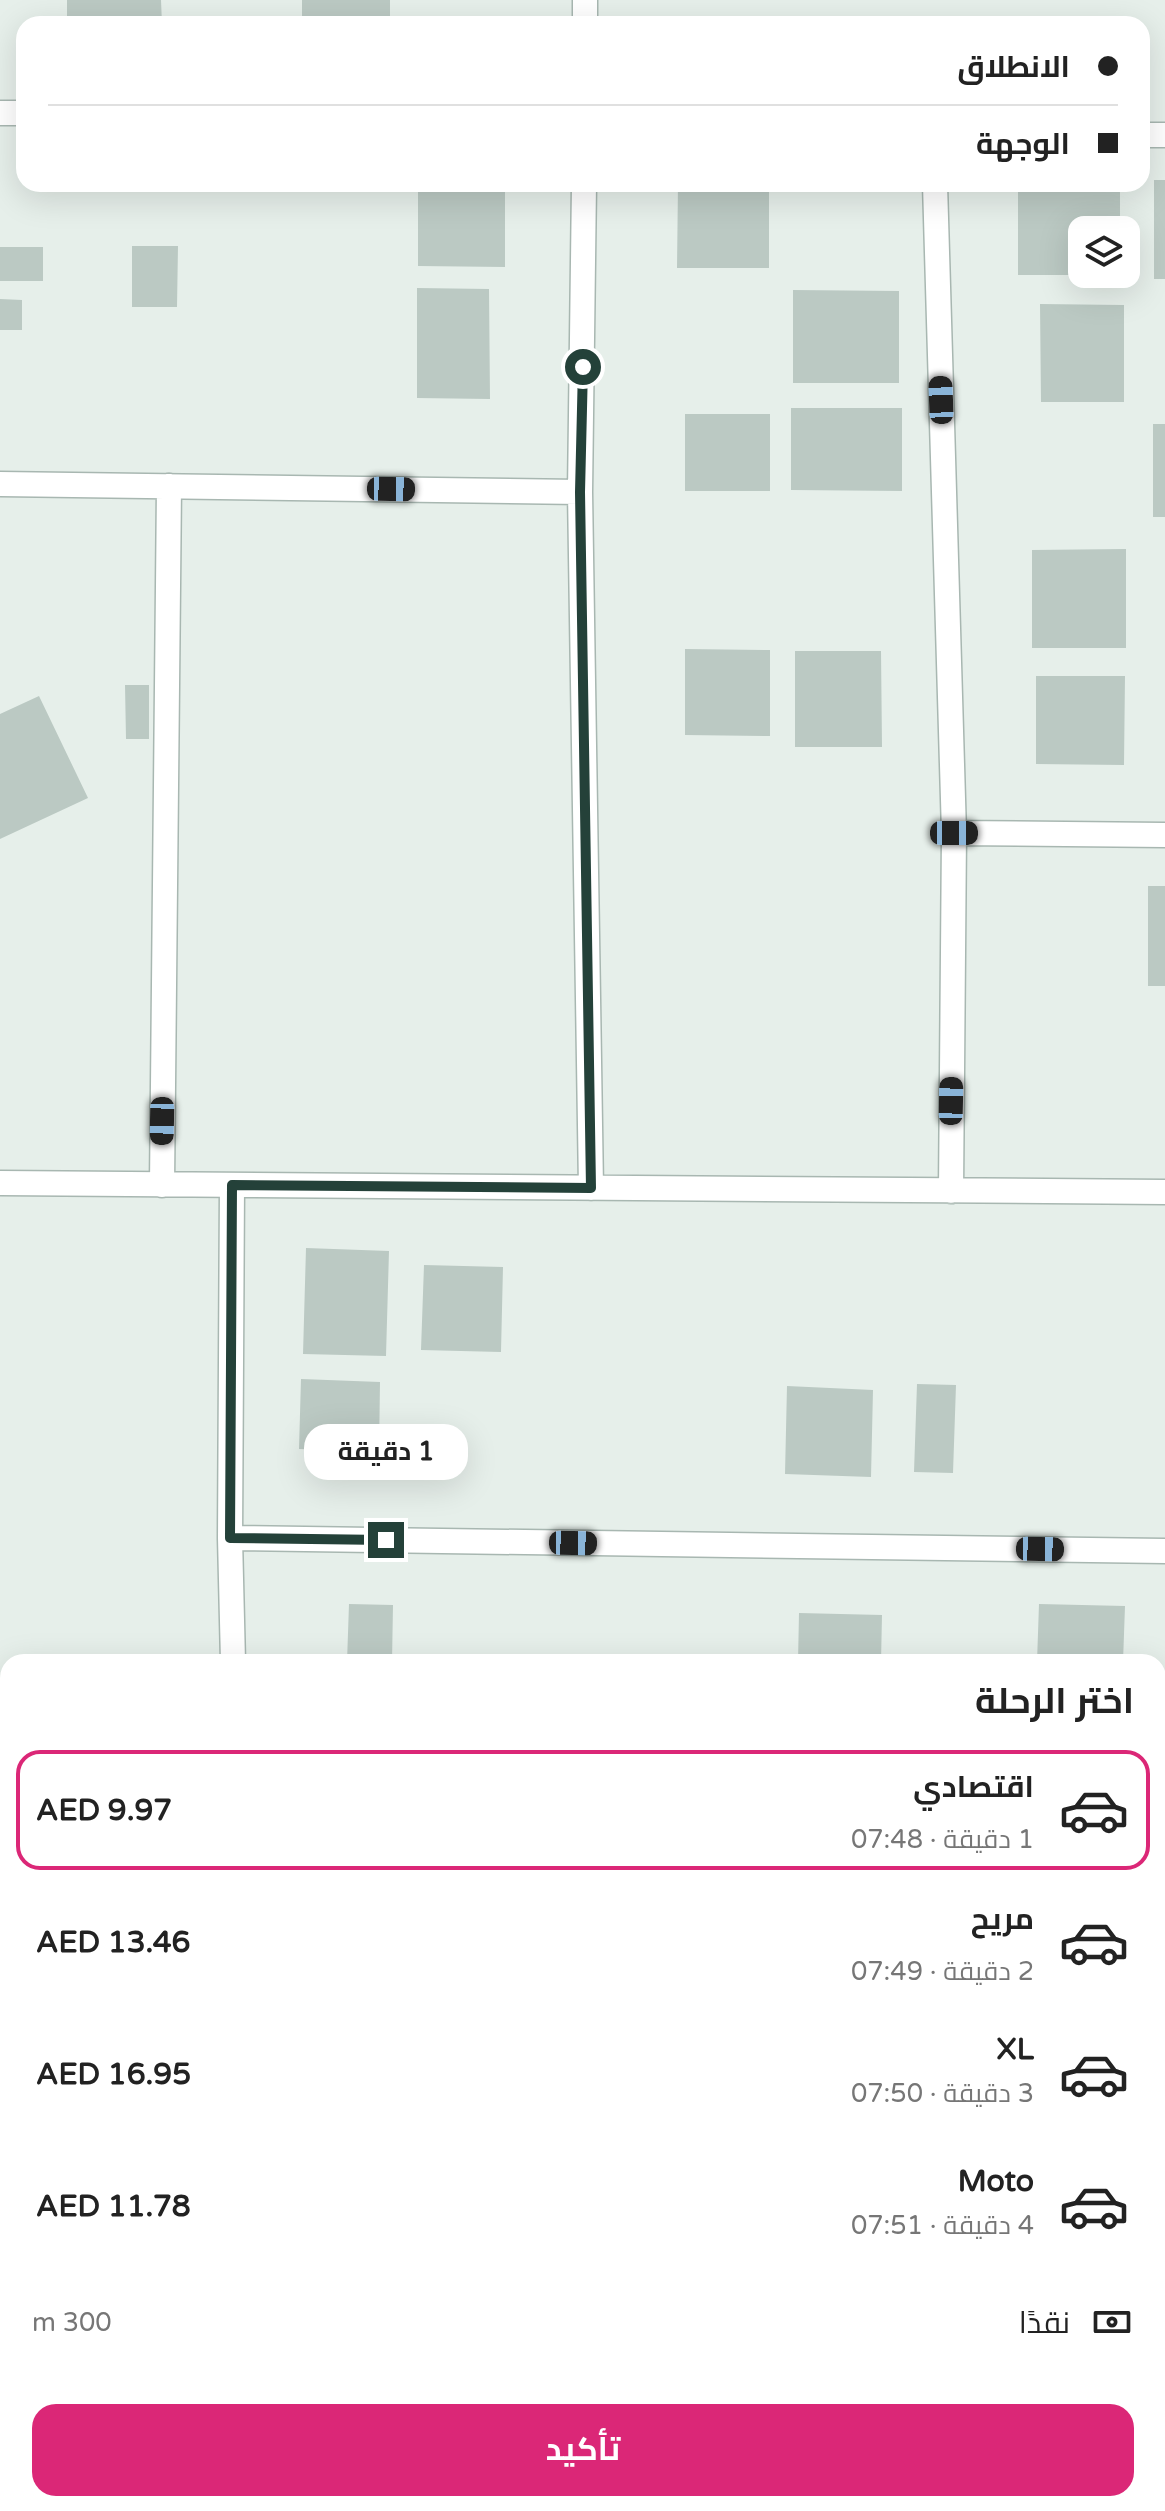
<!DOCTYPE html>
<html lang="ar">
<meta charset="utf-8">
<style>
body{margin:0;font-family:"Varela Round",Cairo,sans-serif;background:#f6f6f6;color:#222;direction:rtl;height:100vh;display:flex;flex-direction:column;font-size:30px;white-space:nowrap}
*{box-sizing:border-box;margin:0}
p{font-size:26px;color:#767676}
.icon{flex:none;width:44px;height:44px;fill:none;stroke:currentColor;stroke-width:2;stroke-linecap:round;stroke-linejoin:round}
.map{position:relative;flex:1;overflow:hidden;direction:ltr}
.sheet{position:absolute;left:0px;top:1654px;width:1166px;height:858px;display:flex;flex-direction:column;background:#fff;border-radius:24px 24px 0 0;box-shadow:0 8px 32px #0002;direction:rtl}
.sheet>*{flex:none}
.hud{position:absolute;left:16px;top:16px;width:1134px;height:176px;border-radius:24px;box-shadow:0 8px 32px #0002;direction:rtl;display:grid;align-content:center;height:176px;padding:0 32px;background:#fff}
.buttons{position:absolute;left:1068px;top:216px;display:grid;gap:16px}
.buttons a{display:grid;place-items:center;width:72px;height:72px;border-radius:16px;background:#fff;box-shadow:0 8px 32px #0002;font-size:40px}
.end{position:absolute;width:36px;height:36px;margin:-18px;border:10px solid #244139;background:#fff;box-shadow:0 0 0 4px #fff}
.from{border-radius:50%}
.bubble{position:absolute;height:56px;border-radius:24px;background:#fff;box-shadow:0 8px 32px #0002;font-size:26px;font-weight:700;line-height:56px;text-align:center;direction:rtl}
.car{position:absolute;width:24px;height:48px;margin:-24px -12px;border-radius:10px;box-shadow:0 0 6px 2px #0007;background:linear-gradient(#222 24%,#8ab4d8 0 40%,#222 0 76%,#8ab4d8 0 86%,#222 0)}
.hud b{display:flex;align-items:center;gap:28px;height:76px;font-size:30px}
.hud b+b{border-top:2px solid #e0e0e0}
.hud i{width:20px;height:20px;background:#222}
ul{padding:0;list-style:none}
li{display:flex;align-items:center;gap:24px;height:120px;margin:0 16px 12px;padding:0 16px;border:4px solid transparent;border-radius:24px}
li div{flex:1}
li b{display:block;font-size:30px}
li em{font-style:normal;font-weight:700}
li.active{border-color:#db2777}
li>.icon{width:72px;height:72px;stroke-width:1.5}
h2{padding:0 32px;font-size:36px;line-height:96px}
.pay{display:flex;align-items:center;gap:20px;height:88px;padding:0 32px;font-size:30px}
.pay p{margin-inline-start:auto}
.cta{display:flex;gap:16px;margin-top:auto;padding:16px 32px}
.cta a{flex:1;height:92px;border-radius:24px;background:#db2777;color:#fff;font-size:32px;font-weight:700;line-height:92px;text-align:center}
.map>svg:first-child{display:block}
.built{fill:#d4ded9}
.green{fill:#bfdfc7}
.building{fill:#bbc9c3}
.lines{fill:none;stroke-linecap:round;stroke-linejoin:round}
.street-casing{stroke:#a8b7b1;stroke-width:27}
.street{stroke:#fff;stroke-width:24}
.route{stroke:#244139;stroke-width:10}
</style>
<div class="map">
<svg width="1165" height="2511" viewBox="0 0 1165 2511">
<rect width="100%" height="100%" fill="#e6efea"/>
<path class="built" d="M763,2504H1112V2511H763Z"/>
<path class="green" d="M1159,2316H1165V2511H1153V2504H1158Z"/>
<path class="building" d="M67,0H161L162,24H67Z
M302,0H390V24H302Z
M1154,180H1165V279H1154Z
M418,184H505V267L418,266Z
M678,184H769V268H677Z
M1018,187L1120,188V230H1082V275H1018Z
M132,246H178L177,307H132Z
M0,247H43V281H0Z
M417,288L489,289L490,399L417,398Z
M793,290L899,291V383H793Z
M0,299L22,300V330H0Z
M1040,304L1124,305V402H1041Z
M791,408H902V491L791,490Z
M685,414H770V491H685Z
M1153,424H1165V517H1153Z
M1126,549V648H1032V550Z
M685,649L770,650V736L685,735Z
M795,651H881L882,747H795Z
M1036,676H1125L1124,765L1036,764Z
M125,685H149V739H126Z
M39,696L88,798L0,839V714Z
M1148,886H1165V986H1148Z
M306,1248L389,1251L386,1356L303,1354Z
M424,1265L503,1267L501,1352L421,1350Z
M301,1379L380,1382L379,1452L299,1449Z
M917,1384L956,1385L953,1473L914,1472Z
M787,1386L873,1390L871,1477L785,1474Z
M349,1604L393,1605L392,1662H347Z
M1039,1604L1125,1606L1123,1662H1037Z
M799,1613L882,1615L881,1662H798Z
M0,1937L8,1938V2031H0Z
M0,2049H8V2160H0Z
M1160,2061H1165V2159H1160Z"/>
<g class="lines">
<defs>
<path id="street" d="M585,24V0
M0,113H24
M1142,135H1165
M935,184L954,833L1165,835
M0,484L580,492L584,184
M580,492L591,1188
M0,1183L1165,1192
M162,1185L169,486
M951,1191L954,833
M230,1538L232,1185
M233,1662L230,1538L1165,1551
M1158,1894H1165
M0,2244H8
M1158,2258H1165
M587,2504V2511
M1136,2511V2504"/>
</defs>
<use href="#street" class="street-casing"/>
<use href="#street" class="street"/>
</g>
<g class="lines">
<path class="route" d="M386,1540L230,1538L232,1185L591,1188L580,492L583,367"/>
</g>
</svg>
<div class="buttons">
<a><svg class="icon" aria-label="layers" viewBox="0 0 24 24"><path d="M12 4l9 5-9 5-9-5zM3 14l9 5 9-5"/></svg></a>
</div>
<i class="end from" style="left:583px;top:367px"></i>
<i class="end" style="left:386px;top:1540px"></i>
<div class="bubble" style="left:304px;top:1424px;width:164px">1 دقيقة</div>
<i class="car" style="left:941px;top:400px;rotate:358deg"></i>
<i class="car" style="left:391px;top:489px;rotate:91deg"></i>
<i class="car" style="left:954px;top:833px;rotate:90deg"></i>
<i class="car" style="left:951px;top:1101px;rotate:1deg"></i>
<i class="car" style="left:162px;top:1121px;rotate:181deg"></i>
<i class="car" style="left:573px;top:1543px;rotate:91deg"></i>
<i class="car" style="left:1040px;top:1549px;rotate:91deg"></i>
<div class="hud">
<b><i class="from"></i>الانطلاق</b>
<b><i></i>الوجهة</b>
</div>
<section class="sheet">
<h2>اختر الرحلة</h2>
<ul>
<li class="active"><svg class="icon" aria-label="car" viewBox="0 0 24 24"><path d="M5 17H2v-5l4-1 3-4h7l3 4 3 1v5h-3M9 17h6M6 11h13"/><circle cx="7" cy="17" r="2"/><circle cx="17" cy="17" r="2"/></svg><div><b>اقتصادي</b><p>1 دقيقة · 07:48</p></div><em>AED 9.97</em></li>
<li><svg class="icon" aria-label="car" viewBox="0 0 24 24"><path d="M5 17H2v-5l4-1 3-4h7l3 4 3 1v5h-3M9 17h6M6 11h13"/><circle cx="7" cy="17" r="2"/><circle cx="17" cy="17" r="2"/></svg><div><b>مريح</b><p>2 دقيقة · 07:49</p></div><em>AED 13.46</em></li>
<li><svg class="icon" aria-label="car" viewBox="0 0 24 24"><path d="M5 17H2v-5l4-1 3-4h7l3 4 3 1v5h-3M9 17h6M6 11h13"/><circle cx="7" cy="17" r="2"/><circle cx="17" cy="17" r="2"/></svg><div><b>XL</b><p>3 دقيقة · 07:50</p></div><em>AED 16.95</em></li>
<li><svg class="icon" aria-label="car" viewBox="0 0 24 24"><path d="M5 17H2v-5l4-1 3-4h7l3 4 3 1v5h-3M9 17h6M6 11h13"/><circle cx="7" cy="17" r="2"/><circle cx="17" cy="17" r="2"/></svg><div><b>Moto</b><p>4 دقيقة · 07:51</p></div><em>AED 11.78</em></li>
</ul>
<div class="pay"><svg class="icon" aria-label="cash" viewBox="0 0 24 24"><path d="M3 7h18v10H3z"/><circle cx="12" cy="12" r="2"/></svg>نقدًا<p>300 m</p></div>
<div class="cta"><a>تأكيد</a></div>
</section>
</div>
